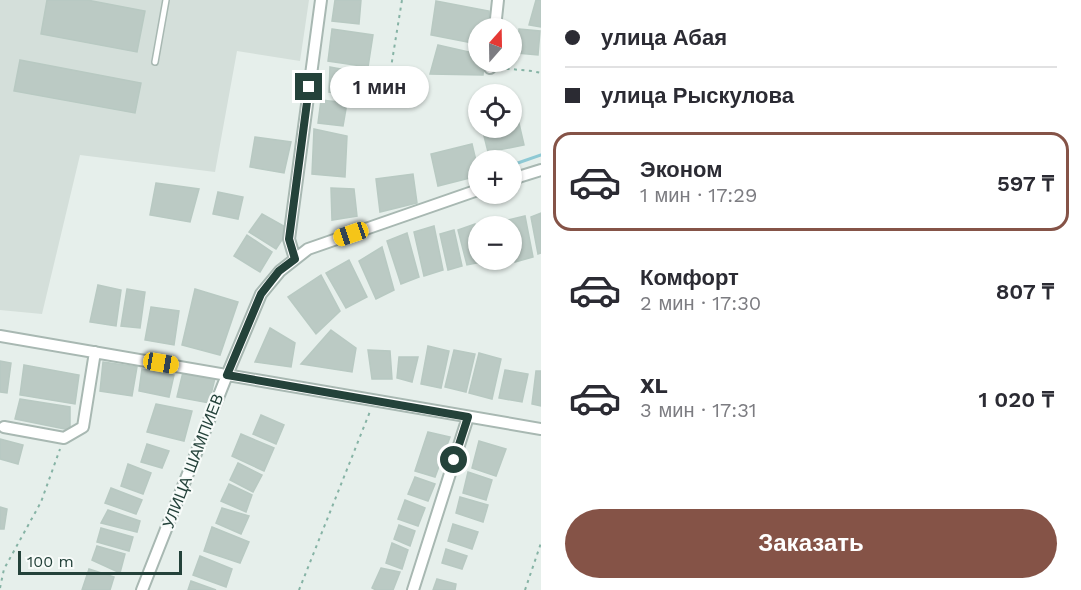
<!DOCTYPE html>
<html lang="ru">
<meta charset="utf-8">
<style>
body{margin:0;font-family:"Work Sans",sans-serif;background:#f7f7f7;color:#2b2b33;height:100vh;display:flex;flex-direction:column;font-size:22px;white-space:nowrap}
*{box-sizing:border-box;margin:0}
p{font-size:20px;color:#7c7c81}
.icon{flex:none;width:33px;height:33px;fill:none;stroke:currentColor;stroke-width:2;stroke-linecap:round;stroke-linejoin:round}
.map{position:relative;flex:1;overflow:hidden}
.sheet{display:flex;flex-direction:column;background:#fff;width:540px}
.sheet>*{flex:none}
.guide{display:grid;align-content:center;height:132px;padding:0 24px;background:#fff}
.needle{width:39px;rotate:20deg}
.tools{position:absolute;left:468px;top:18px;display:grid;gap:12px}
.tools a{display:grid;place-items:center;width:54px;height:54px;border-radius:50%;background:#fff;box-shadow:0 2px 4px #0004;font-size:30px}
.scale{position:absolute;left:18px;bottom:15px;width:164px;box-sizing:border-box;padding-left:6px;border:3px solid #24423a;border-top:0;font-size:16px;line-height:21px;white-space:nowrap;color:#24423a;-webkit-text-stroke:4px #f7fbf9;paint-order:stroke}
.end{position:absolute;width:27px;height:27px;margin:-14px;border:8px solid #24423a;background:#fff;box-shadow:0 0 0 3px #fff}
.from{border-radius:50%}
.bubble{position:absolute;height:42px;border-radius:21px;background:#fff;box-shadow:0 2px 4px #0004;font-size:20px;font-weight:600;line-height:42px;text-align:center}
.car{position:absolute;width:18px;height:36px;margin:-18px -9px;border-radius:8px;box-shadow:0 0 4px 2px #0007;background:linear-gradient(#f5c518 24%,#345 0 40%,#f5c518 0 76%,#345 0 86%,#f5c518 0)}
.guide b{display:flex;align-items:center;gap:21px;height:57px;font-size:22px}
.guide b+b{border-top:2px solid #e1e1e2}
.guide i{width:15px;height:15px;background:#2b2b33}
ul{padding:0;list-style:none}
li{display:flex;align-items:center;gap:18px;height:99px;margin:0 12px 9px;padding:0 12px;border:3px solid transparent;border-radius:18px}
li div{flex:1}
li b{display:block;font-size:22px}
li em{font-style:normal;font-weight:600}
li.selected{border-color:#855347}
li>.icon{width:54px;height:54px;stroke-width:1.5}
.cta{display:flex;gap:12px;margin-top:auto;padding:12px 24px}
.cta a{flex:1;height:69px;border-radius:36px;background:#855347;color:#fff;font-size:24px;font-weight:600;line-height:69px;text-align:center}
main{display:flex;flex:1;min-height:0}
.map>svg:first-child{display:block}
.built{fill:#d4dfda}
.lines{fill:none;stroke-linecap:round;stroke-linejoin:round}
.stream{stroke:#8ec9d4;stroke-width:3}
.building{fill:#bbcac4;stroke:#b8c9c2;stroke-width:1.5}
.service-casing{stroke:#a8b8b2;stroke-width:8}
.minor-casing{stroke:#a8b8b2;stroke-width:14}
.path{stroke:#86b3a5;stroke-width:2;stroke-dasharray:3 4.5;stroke-linecap:butt}
.service{stroke:#fff;stroke-width:5}
.minor{stroke:#fff;stroke-width:10}
.route{stroke:#24423a;stroke-width:8}
.labels{text-anchor:middle;dominant-baseline:central;stroke-width:4.5;stroke-linejoin:round;paint-order:stroke}
.street-label{font-size:16px;fill:#24423a;stroke:#f7fbf9}
</style>
<main>
<div class="map">
<svg width="541" height="590" viewBox="0 0 541 590">
<rect width="100%" height="100%" fill="#e6efeb"/>
<path class="built" d="M0,0H309L300,61L237,51L215,172L80,155L42,314L0,310Z"/>
<g class="lines">
<path class="stream" d="M512,165L541,155"/>
</g>
<path class="building" d="M47,0H87L145,11L137,52L41,34Z
M335,0H361L359,24L332,21Z
M536,0H541V27L529,25Z
M436,1L489,11V28H478V44L431,35Z
M332,29L373,35L368,67L328,61Z
M519,29L540,31L538,55L517,53Z
M438,45L478,54V62H484L483,75L430,74Z
M20,60L141,83L135,113L14,91Z
M330,67L368,74L367,97L329,92Z
M321,100L347,103L343,126L318,123Z
M518,119L524,145L488,152L482,128H512V120Z
M314,129L347,136L345,177L312,174Z
M255,137L291,142L284,173L250,167Z
M472,144L478,169V176L438,186L431,154Z
M413,174L417,203L380,212L376,179Z
M156,183L199,189L190,222L150,215Z
M331,188L354,189L357,216L332,220Z
M218,192L243,197L238,219L213,214Z
M541,213V253L538,254L531,217Z
M262,214L289,229L276,249L249,232Z
M525,216L533,257L515,262L512,248V226H505L504,221Z
M475,224L478,243V260H482V262L467,265L458,230Z
M434,226L443,270L424,276L414,232Z
M454,230L462,266L448,270L440,234Z
M407,233L419,277L401,284L387,241Z
M247,235L272,252L260,272L234,256Z
M382,247L394,290L376,299L359,261Z
M349,260L367,297L346,308L326,273Z
M321,275L340,311L316,334L288,297Z
M98,285L121,290L116,326L90,322Z
M127,289L145,292L140,328L121,326Z
M195,289L238,302L220,355L182,345Z
M151,307L179,311L174,345L145,340Z
M270,328L295,343L291,367L255,362Z
M331,330L356,348L352,372L301,364Z
M428,346L449,351L441,388L421,384Z
M368,350L390,351L392,379H372Z
M454,350L475,354L466,392L445,387Z
M479,353L501,359L492,399L469,393Z
M399,357H418L412,382L397,378Z
M0,361L11,363L7,393L0,392Z
M103,362L137,367L132,396L100,391Z
M24,365L79,375L75,404L20,395Z
M142,369L174,375L169,397L139,391Z
M505,370L528,374L522,402L499,398Z
M536,371H541V406L532,404Z
M183,372L215,378L209,403L177,397Z
M20,399L70,407V430L15,419Z
M156,404L192,411L184,441L147,432Z
M261,415L284,425L276,444L253,434Z
M428,432L450,437L435,477L415,471Z
M241,434L274,448L264,471L232,456Z
M0,439L23,445L18,464L0,459Z
M479,441L506,449L496,476L472,468Z
M147,444L169,451L162,468L141,462Z
M238,463L262,475L253,492L230,480Z
M128,464L151,473L143,494L121,486Z
M468,472L492,480L486,500L463,493Z
M415,477L435,484L428,501L408,494Z
M229,484L252,495L246,512L221,501Z
M111,488L142,500L136,514L105,503Z
M460,497L488,505L483,522L456,513Z
M405,500L425,508L418,526L398,519Z
M0,507L7,509L4,529H0Z
M222,508L249,516L241,534L216,523Z
M108,510L140,521L137,532L101,523Z
M453,524L478,532L472,549L448,541Z
M399,525L415,531L410,546L394,539Z
M212,527L249,542L240,563L204,551Z
M101,528L133,537L129,551L97,542Z
M392,543L408,550L402,569L386,563Z
M97,546L125,554L120,573L92,560Z
M446,549L467,556L462,569L442,563Z
M200,556L232,569L226,587L193,575Z
M381,568L400,572L393,590H376L372,588Z
M89,569L114,577L110,590H82Z
M437,579L456,584L455,590H433Z
M191,581L216,590H188Z"/>
<g class="lines">
<defs>
<path id="service" d="M155,62L166,0"/>
<path id="minor" d="M495,28L498,0
M490,68L491,62
M512,179L541,170
M295,259L289,239L321,0
M0,336L541,429
M4,427L64,438L83,427L95,352
M142,590L227,375L261,294L280,271L308,249L478,190
M413,590L468,417"/>
</defs>
<use href="#service" class="service-casing"/>
<use href="#minor" class="minor-casing"/>
<path class="path" d="M499,68L532,71L541,73
M387,92L402,0
M0,588L4,569L41,502L60,449
M299,590L371,409
M525,590L541,543"/>
<use href="#service" class="service"/>
<use href="#minor" class="minor"/>
</g>
<g class="lines">
<path class="route" d="M309,87L289,239L295,259L279,271L261,294L227,375L468,417L454,460"/>
</g>
<g class="labels">
<g class="street-label">
<text transform="translate(193 461) rotate(-69)">УЛИЦА ШАМПИЕВ</text>
</g>
</g>
</svg>
<div class="tools">
<a><svg class="needle" viewBox="-14 -14 28 28"><path d="M0-13l5 13h-10z" fill="#e53935"/><path d="M0 13l5-13h-10z" fill="#7c7c81"/></svg></a>
<a><svg class="icon" aria-label="locate" viewBox="0 0 24 24"><circle cx="12" cy="12" r="6"/><path d="M12 2v4M12 18v4M2 12h4M18 12h4"/></svg></a>
<a>+</a>
<a>−</a>
</div>
<div class="scale">100 m</div>
<i class="end from" style="left:454px;top:460px"></i>
<i class="end" style="left:309px;top:87px"></i>
<div class="bubble" style="left:330px;top:66px;width:99px">1 мин</div>
<i class="car" style="left:351px;top:234px;rotate:251deg"></i>
<i class="car" style="left:161px;top:363px;rotate:100deg"></i>
</div>
<section class="sheet">
<div class="guide">
<b><i class="from"></i>улица Абая</b>
<b><i></i>улица Рыскулова</b>
</div>
<ul>
<li class="selected"><svg class="icon" aria-label="car" viewBox="0 0 24 24"><path d="M5 17H2v-5l4-1 3-4h7l3 4 3 1v5h-3M9 17h6M6 11h13"/><circle cx="7" cy="17" r="2"/><circle cx="17" cy="17" r="2"/></svg><div><b>Эконом</b><p>1 мин · 17:29</p></div><em>597 ₸</em></li>
<li><svg class="icon" aria-label="car" viewBox="0 0 24 24"><path d="M5 17H2v-5l4-1 3-4h7l3 4 3 1v5h-3M9 17h6M6 11h13"/><circle cx="7" cy="17" r="2"/><circle cx="17" cy="17" r="2"/></svg><div><b>Комфорт</b><p>2 мин · 17:30</p></div><em>807 ₸</em></li>
<li><svg class="icon" aria-label="car" viewBox="0 0 24 24"><path d="M5 17H2v-5l4-1 3-4h7l3 4 3 1v5h-3M9 17h6M6 11h13"/><circle cx="7" cy="17" r="2"/><circle cx="17" cy="17" r="2"/></svg><div><b>XL</b><p>3 мин · 17:31</p></div><em>1 020 ₸</em></li>
</ul>
<div class="cta"><a>Заказать</a></div>
</section>
</main>
